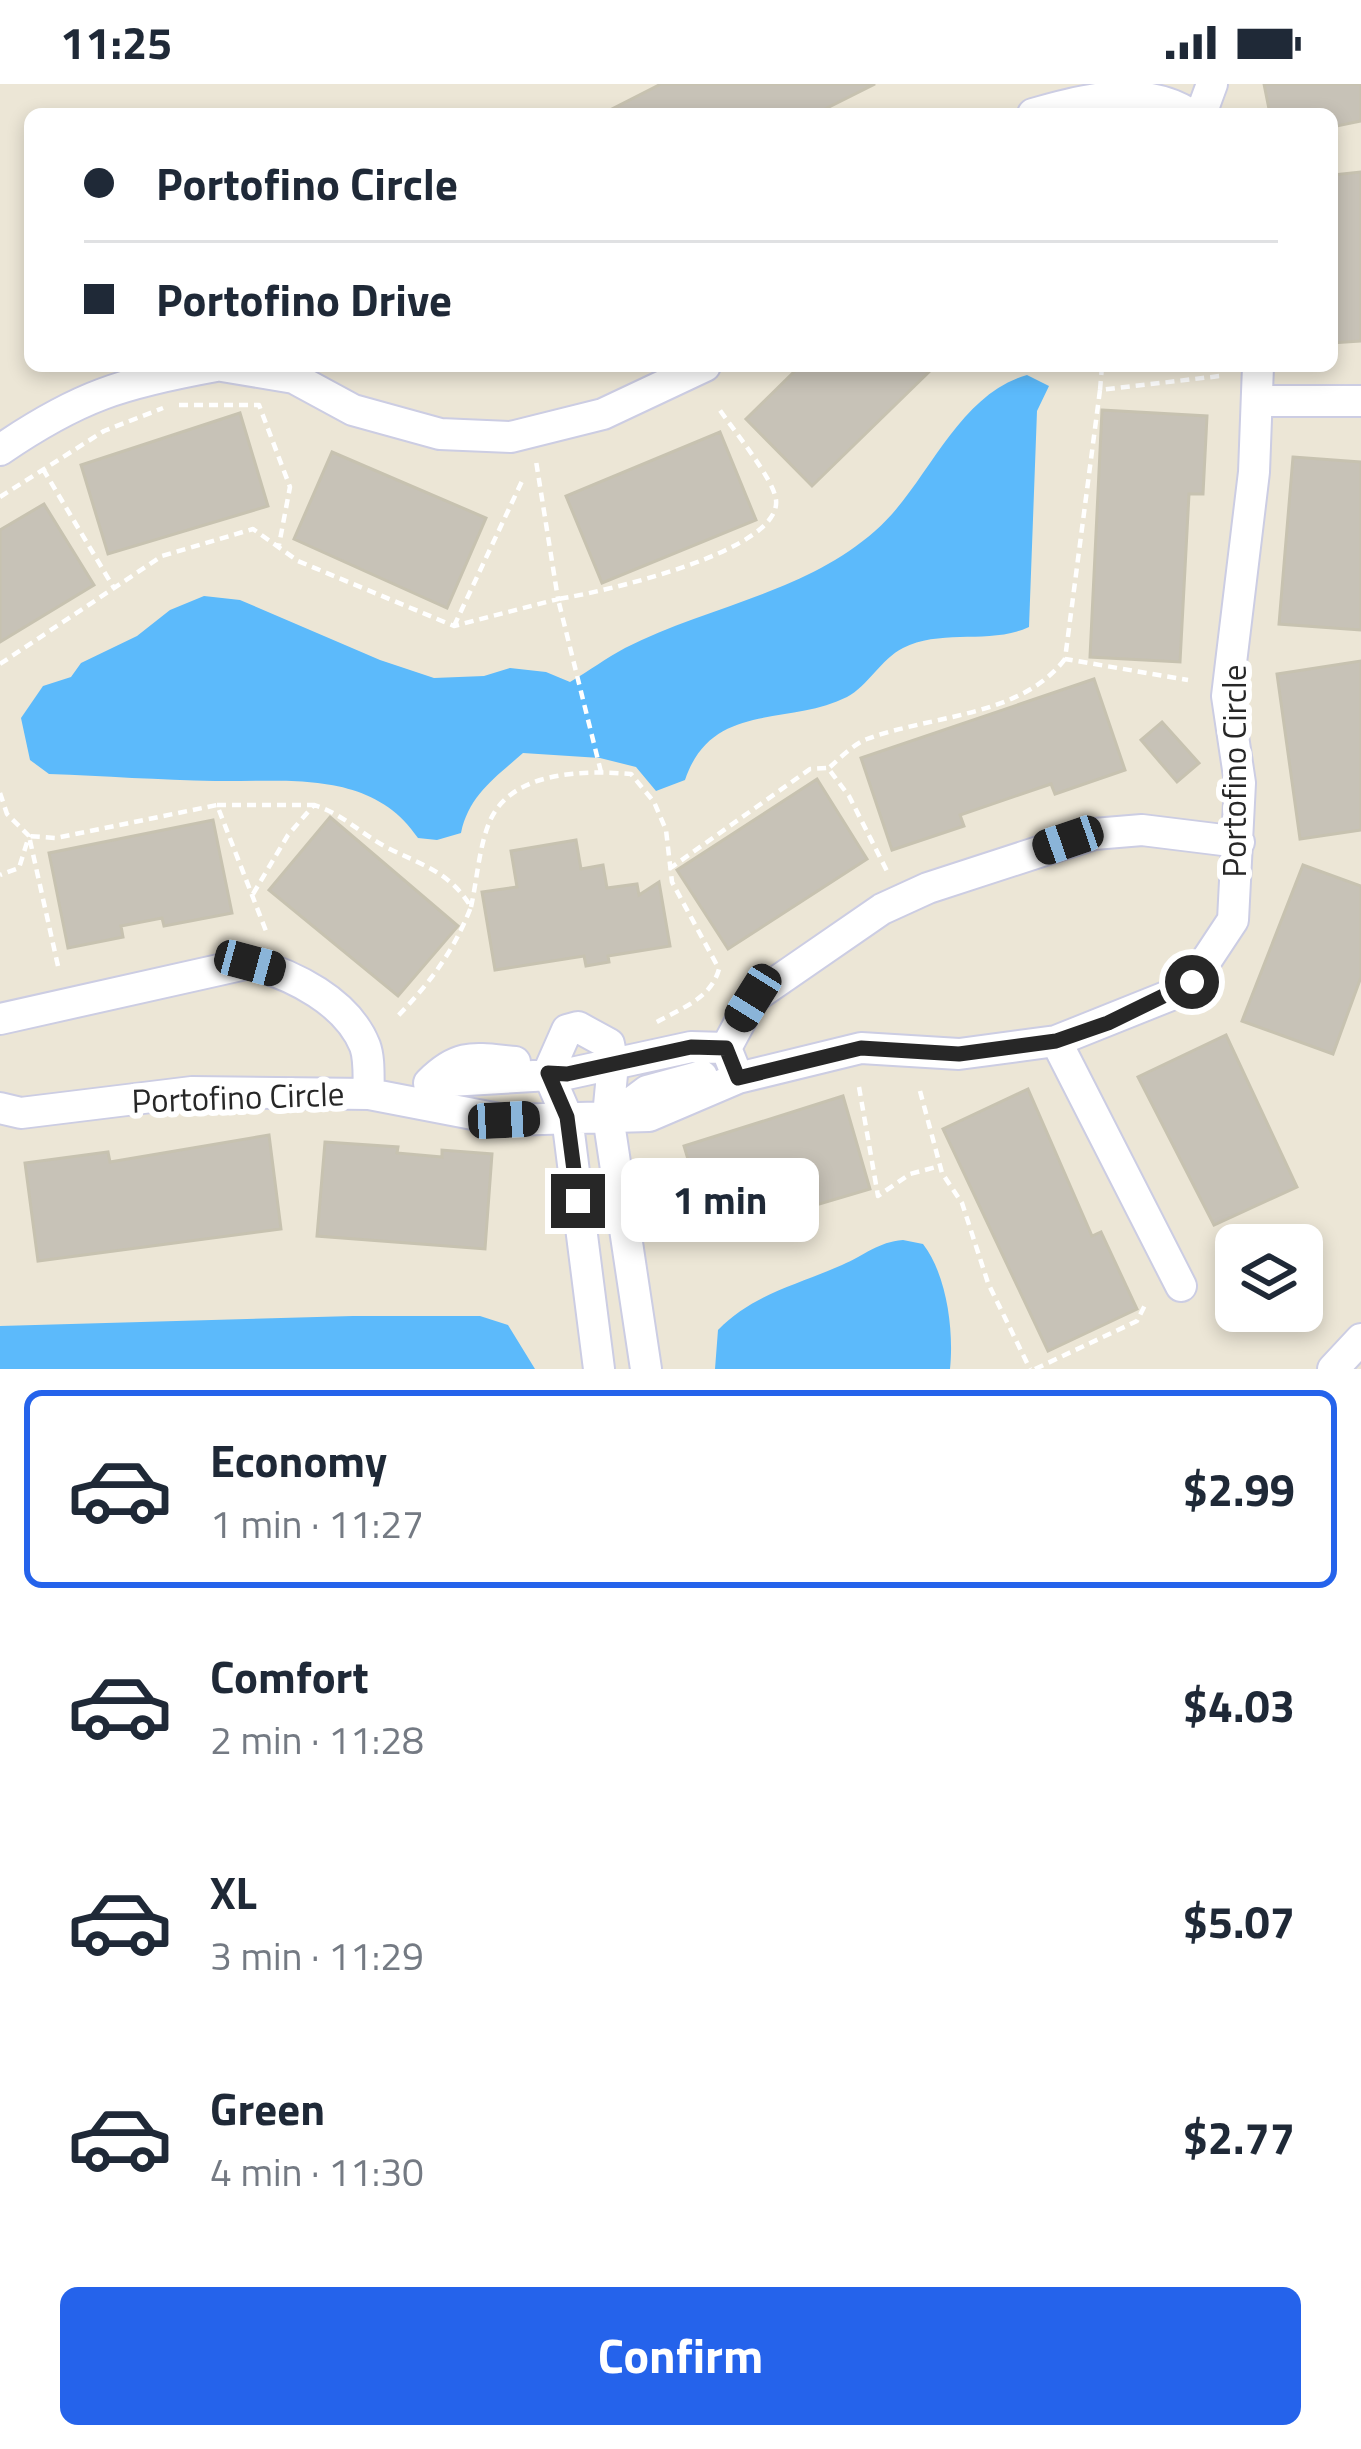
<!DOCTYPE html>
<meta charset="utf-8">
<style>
body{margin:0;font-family:"Titillium Web",sans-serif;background:#f6f6f7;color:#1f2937;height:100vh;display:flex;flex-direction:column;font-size:45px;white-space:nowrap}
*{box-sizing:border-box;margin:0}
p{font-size:39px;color:#747a83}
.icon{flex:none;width:66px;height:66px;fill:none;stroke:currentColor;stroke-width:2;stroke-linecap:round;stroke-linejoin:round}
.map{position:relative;height:1285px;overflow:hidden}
.details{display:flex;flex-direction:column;background:#fff;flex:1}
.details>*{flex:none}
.guide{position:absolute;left:24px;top:24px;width:1314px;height:264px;border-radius:18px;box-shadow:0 6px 18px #0003;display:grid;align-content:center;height:264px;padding:0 60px;background:#fff}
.buttons{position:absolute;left:1215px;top:1140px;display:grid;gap:24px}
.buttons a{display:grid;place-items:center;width:108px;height:108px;border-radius:18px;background:#fff;box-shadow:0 6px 18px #0003;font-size:60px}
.end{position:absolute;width:54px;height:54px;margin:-27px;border:15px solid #272727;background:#fff;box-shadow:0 0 0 6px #fff}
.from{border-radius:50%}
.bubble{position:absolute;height:84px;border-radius:18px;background:#fff;box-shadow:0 6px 18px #0003;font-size:39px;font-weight:700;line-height:84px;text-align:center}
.car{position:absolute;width:36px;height:72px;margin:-36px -18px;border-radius:15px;box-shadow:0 0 9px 3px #0007;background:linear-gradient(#222 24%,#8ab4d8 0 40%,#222 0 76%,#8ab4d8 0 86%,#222 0)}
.guide b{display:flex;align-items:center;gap:42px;height:114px;font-size:45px}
.guide b+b{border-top:3px solid #e0e1e3}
.guide i{width:30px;height:30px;background:#1f2937}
ul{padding:21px 0 0;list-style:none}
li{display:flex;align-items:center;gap:36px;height:198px;margin:0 24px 18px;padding:0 36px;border:6px solid transparent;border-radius:18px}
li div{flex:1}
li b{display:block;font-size:45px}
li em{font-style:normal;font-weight:700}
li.current{border-color:#2563eb}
li>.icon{width:108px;height:108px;stroke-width:1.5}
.button{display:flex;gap:24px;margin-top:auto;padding:24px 60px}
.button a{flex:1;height:138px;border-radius:18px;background:#2563eb;color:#fff;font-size:48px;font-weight:700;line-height:138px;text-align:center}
.status{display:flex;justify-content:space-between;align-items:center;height:84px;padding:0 60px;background:#fff;direction:ltr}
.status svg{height:33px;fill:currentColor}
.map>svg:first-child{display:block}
.water{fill:#5cbafb}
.building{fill:#c7c2b7;stroke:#c7c2b0;stroke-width:3}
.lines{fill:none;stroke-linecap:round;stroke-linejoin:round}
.minor-casing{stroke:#cccde3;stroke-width:34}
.path{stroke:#fff;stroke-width:4.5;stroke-dasharray:9 6;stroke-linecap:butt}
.minor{stroke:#fff;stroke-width:30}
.route{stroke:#272727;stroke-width:15}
.labels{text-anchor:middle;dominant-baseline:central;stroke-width:12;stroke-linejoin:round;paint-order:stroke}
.street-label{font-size:33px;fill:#272727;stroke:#fff}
</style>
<div class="status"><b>11:25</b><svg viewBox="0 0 49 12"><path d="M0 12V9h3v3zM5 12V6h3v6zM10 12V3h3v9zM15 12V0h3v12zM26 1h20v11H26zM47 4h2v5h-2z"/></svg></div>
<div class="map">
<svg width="1361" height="1285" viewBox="0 0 1361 1285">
<rect width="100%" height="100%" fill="#ece6d6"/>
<path class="water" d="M1027,291L1049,302L1037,327L1029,543C990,561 942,544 903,564C881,575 868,602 847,613C788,643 712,616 685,696L656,707L636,683L600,674L523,669C495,694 469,711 461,749L437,756L418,754C372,685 287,698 215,697C160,696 104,692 49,690L30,676L21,634L43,602L71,593L81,579L137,552L170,526L204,512L240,516L380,576L434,594L484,592L510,584L546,588L570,598C589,587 606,574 625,564C707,522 803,510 875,447C928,401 955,312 1027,291Z
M903,1156L923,1160C947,1191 954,1247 950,1285H715L718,1246C753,1210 797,1201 842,1181C865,1171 878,1158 903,1156Z
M353,1232H480L508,1241L535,1285H0V1242Z"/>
<path class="building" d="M661,0H875L815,30H602Z
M1264,0H1361V37L1332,43V30H1270Z
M1361,88V257L1332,259V91Z
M800,282H935L812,402L746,335Z
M1102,326L1207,332L1203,410H1189L1180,578L1090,573Z
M240,329L268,422L108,470L81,381Z
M720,348L756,436L602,499L566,412Z
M332,368L486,434L447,524L294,455Z
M1293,373L1361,378V546L1279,540Z
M44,420L94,501L0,558V446Z
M1361,577V746L1300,755L1277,590Z
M1094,595L1125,686L1055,710L1051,700L960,731L964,742L892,766L861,674Z
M1162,638L1199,679L1177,698L1141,656Z
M817,695L867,775L728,865L677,786Z
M330,733L458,842L398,912L269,806Z
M213,736L232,829L164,842L162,834L121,842L123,853L68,864L49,769Z
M576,756L581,785L603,781L607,804L637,800L639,811L659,798L670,862L608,872L609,878L586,882L584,872L495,886L482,808L517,803L511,767Z
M1303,781L1361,802V893L1333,970L1242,937Z
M1226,951L1297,1103L1214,1141L1138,993Z
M1028,1005L1092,1152L1101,1148L1137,1225L1048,1267L943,1045Z
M843,1012L870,1105L711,1152L684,1062Z
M269,1051L281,1145L38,1177L25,1079L108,1068L110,1078Z
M325,1058L398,1063L397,1069L442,1073V1066L492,1070L485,1165L317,1152Z"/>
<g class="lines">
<defs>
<path id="minor" d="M1033,30C1084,15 1142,0 1190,30
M1201,30L1212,0
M222,282L294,294L353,326L440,350L511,353L603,330L705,282
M1260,317H1361
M0,366C79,312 122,299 216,282
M0,935L250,879C293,891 347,917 365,962C370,976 368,994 369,1010
M1056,957L1181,1202
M738,994L726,964L753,914L882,825L928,804L1094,750L1142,746L1239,758
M432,998L567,990L691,963L726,964
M429,999C459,969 474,974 515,978
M0,1024L21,1029L192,1008L369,1010L504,1036L649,1032L738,994L861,964L959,970L1056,957L1176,909L1192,898L1233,836L1240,699L1227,612L1254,388L1258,282
M615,1031L647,1007L702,992
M599,1285L567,1033L548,989L567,946L578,943L609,960L613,980L608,1032L646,1285
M1333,1285L1361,1255"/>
</defs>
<use href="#minor" class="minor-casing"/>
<path class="path" d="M1102,282L1100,306L1220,292
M1100,306L1065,575L1188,596
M179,321H259L290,403L279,461
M43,385L114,504
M0,413L104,347L163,324
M454,542L523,395
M0,580L162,472L253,445L298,477L454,542L558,515L536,377
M830,683C841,673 854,660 867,655C931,631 1021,633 1065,575
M601,688L558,515C598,509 782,468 776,416C774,395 731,343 717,322
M0,709L7,730L29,752L19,784L0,791
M217,721H314
M669,785L810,685L828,684L849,712L888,789
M253,810L288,751L314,721C343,730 361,750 388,764C422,781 450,788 471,823C453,869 429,900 395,935
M471,823C477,796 479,764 489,739C510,687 582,686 631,690L654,718L666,746L672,798L719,885C711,915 681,924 655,939
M58,882L29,752L56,754L217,721L266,847
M859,1003L878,1112L910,1090L940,1082
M920,1007L942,1089L962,1119L988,1199L1030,1285
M1035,1285L1137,1237L1146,1219"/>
<use href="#minor" class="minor"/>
</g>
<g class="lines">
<path class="route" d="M578,1117L567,1033L548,989L567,990L691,963L726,964L738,994L861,964L959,970L1056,957L1108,939L1192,898"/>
</g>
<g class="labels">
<g class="street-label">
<text transform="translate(1234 687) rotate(-90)">Portofino Circle</text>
<text transform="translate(238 1013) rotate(-2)">Portofino Circle</text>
</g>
</g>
</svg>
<div class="buttons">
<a><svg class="icon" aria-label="layers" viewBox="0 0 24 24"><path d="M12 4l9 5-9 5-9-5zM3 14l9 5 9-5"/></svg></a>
</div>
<i class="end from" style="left:1192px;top:898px"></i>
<i class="end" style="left:578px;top:1117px"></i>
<div class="bubble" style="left:621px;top:1074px;width:198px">1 min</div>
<i class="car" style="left:1068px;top:756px;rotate:251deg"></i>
<i class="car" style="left:250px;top:879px;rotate:105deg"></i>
<i class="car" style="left:753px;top:914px;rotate:212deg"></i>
<i class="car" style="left:504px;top:1036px;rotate:87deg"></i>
<div class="guide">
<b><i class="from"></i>Portofino Circle</b>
<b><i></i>Portofino Drive</b>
</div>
</div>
<section class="details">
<ul>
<li class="current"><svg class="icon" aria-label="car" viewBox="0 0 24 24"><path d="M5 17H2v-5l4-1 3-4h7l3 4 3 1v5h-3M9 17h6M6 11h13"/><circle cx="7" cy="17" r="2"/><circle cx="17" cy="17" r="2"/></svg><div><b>Economy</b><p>1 min · 11:27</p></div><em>$2.99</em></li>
<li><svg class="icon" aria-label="car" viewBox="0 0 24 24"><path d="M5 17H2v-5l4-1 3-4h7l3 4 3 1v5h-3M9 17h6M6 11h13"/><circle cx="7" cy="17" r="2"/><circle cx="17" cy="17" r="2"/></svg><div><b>Comfort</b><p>2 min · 11:28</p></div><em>$4.03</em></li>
<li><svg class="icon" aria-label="car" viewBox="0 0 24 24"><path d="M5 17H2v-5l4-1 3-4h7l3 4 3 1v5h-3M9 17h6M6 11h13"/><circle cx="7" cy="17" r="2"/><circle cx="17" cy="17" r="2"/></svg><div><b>XL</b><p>3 min · 11:29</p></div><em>$5.07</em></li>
<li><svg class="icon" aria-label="car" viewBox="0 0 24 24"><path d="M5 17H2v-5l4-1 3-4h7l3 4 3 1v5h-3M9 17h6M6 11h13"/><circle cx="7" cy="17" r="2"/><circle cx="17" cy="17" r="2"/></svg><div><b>Green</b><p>4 min · 11:30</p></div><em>$2.77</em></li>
</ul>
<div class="button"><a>Confirm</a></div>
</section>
